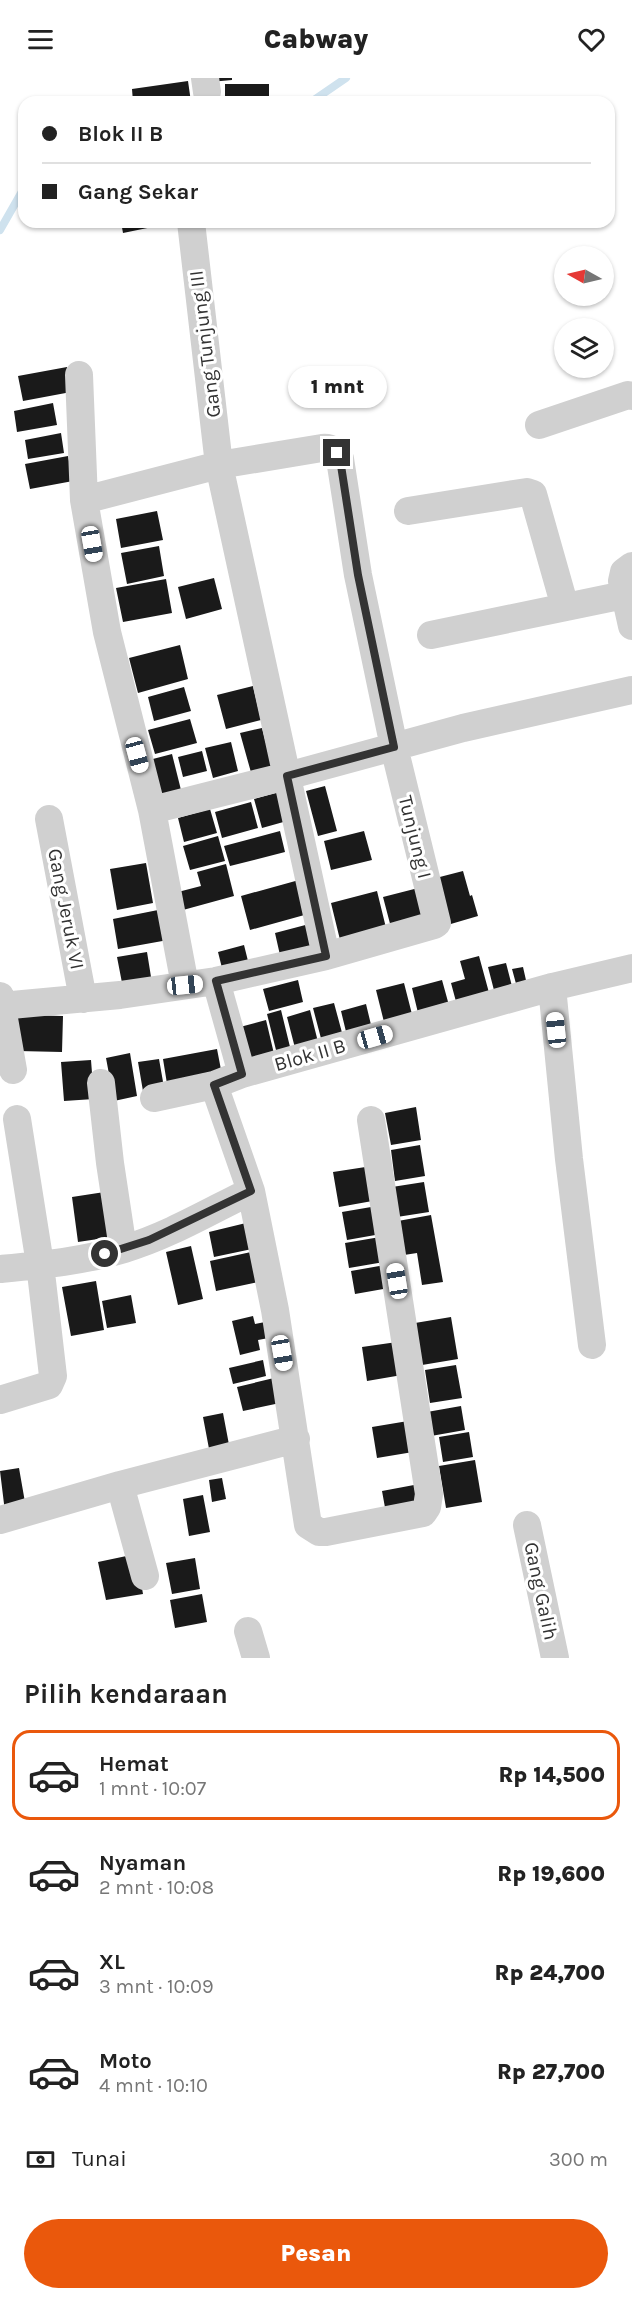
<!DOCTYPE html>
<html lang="id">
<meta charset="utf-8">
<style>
body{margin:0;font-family:Karla,sans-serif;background:#f6f6f6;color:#222;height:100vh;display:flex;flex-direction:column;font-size:22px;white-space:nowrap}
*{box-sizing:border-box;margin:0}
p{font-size:20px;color:#767676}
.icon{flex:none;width:33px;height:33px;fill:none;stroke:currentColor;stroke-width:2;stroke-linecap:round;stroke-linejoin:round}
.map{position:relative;height:1580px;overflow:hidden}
.side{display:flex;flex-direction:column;background:#fff;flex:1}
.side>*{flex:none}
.hud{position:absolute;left:18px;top:18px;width:597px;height:132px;border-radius:18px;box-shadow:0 2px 4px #0004;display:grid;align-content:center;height:132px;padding:0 24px;background:#fff}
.needle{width:39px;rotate:278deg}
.fabs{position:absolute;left:554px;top:168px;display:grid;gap:12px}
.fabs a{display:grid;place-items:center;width:60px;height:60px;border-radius:50%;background:#fff;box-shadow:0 2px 4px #0004;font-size:30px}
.end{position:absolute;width:27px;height:27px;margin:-14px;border:8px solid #333;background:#fff;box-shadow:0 0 0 3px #fff}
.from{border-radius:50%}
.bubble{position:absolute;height:42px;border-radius:21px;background:#fff;box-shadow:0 2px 4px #0004;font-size:20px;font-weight:800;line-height:42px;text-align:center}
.car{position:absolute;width:18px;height:36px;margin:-18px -9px;border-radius:8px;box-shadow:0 0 4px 2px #0007;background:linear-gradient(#fff 24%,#345 0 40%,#fff 0 76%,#345 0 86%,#fff 0)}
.hud b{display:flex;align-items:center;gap:21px;height:57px;font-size:22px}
.hud b+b{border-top:2px solid #e0e0e0}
.hud i{width:15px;height:15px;background:#222}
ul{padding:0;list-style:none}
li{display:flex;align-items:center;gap:18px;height:90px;margin:0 12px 9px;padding:0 12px;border:3px solid transparent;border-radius:18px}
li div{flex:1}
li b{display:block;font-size:22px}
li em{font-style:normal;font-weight:800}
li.current{border-color:#ea580c}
li>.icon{width:54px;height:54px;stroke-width:1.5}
h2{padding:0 24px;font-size:27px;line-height:72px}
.pay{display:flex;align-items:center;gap:15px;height:66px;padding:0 24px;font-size:22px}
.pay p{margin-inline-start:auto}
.action{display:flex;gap:12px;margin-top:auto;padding:12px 24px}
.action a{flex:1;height:69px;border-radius:36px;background:#ea580c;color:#fff;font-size:24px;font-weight:800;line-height:69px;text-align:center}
header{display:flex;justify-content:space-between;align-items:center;height:78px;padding:0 24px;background:#fff;font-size:27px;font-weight:800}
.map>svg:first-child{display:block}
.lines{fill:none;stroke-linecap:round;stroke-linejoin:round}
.stream{stroke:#cfe2ee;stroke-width:8}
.building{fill:#1a1a1a}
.minor{stroke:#d0d0d0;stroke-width:28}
.route{stroke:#333;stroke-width:8}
.labels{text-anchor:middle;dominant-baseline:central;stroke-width:6;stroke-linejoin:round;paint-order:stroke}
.street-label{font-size:20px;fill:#333;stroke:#fff}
</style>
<header><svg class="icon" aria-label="menu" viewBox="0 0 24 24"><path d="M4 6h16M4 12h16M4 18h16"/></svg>Cabway<svg class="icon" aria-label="heart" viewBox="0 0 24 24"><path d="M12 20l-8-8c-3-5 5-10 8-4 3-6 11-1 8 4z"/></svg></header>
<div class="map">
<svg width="632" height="1580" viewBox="0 0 632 1580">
<rect width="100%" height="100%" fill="#fff"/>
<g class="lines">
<path class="stream" d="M311,24L346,0
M0,152L24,110"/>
</g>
<path class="building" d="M209,0H232V2L210,4Z
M188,3L191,24H133L132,11Z
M225,6H269V24H225Z
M121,144H161L162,147L123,155Z
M67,289L71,314L23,323L18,298Z
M53,325L57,347L17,354L14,333Z
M61,355L64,375L28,381L25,362Z
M68,378L73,403L30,411L25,386Z
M157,433L163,462L121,470L116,441Z
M159,468L164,498L127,506L121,475Z
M214,500L222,531L186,541L178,509Z
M166,501L172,535L123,544L116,510Z
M180,567L188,601L138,615L129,580Z
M253,608L261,642L226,651L217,617Z
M184,609L191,633L154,643L148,619Z
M190,641L197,665L155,676L148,652Z
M262,650L273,692L252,698L240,655Z
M231,664L238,693L213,700L205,670Z
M202,673L207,693L183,699L178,679Z
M172,676L181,712L158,718L149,682Z
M325,708L337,753L318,758L306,713Z
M279,714L287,743L262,750L254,721Z
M251,724L258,750L222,760L215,734Z
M210,731L217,755L184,764L178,740Z
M280,753L285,774L230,788L224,768Z
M364,753L372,782L331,792L324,763Z
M218,758L225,783L190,792L183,768Z
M146,785L153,825L117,832L110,791Z
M226,786L234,818L183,832L178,814L201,808L197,794Z
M463,793L470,818L472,817L478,838L444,848L432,801Z
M299,802L308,836L250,852L241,818Z
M426,808L436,846L393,857L383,819Z
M377,813L388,858L342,870L331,825Z
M163,831L168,862L118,871L113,841Z
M313,845L321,875L282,886L275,855Z
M244,867L250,891L224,898L218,874Z
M147,874L152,905L123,910L117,879Z
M479,878L491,922L458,931L451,905L465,901L460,883Z
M506,885L514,916L496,920L488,889Z
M523,889L528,911L518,913L512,891Z
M298,902L303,924L269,933L263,911Z
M442,902L450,931L419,939L412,910Z
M404,905L414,944L386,952L376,912Z
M334,925L344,962L323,968L313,930Z
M366,926L373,955L348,962L341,933Z
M281,932L291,973L277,976L267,936Z
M310,932L318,964L295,970L287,939Z
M18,937L63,938L62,974L18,973Z
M266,942L275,980L250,986L240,949Z
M217,971L223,1002L168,1012L163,981Z
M130,975L137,1018L114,1023L106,980Z
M159,981L165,1015L144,1019L138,984Z
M91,982L94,1021L64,1023L61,984Z
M416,1029L421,1062L391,1067L385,1035Z
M420,1067L425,1098L395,1103L391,1072Z
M372,1088L378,1122L339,1129L333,1094Z
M424,1104L429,1134L397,1139L392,1109Z
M111,1113L118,1158L78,1164L72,1119Z
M377,1128L381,1156L347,1162L342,1134Z
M431,1137L443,1204L422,1207L417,1175L404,1177L398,1143Z
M246,1145L252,1171L214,1179L209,1154Z
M380,1159L384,1184L349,1190L345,1165Z
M191,1168L203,1221L178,1227L166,1174Z
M251,1174L258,1204L216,1213L210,1183Z
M385,1187L389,1210L355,1216L351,1193Z
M96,1203L104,1252L71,1258L62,1209Z
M131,1217L136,1245L107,1250L102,1223Z
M253,1238L255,1246L270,1243L274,1259L258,1262L260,1272L240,1277L232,1243Z
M451,1239L458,1281L422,1287L415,1245Z
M397,1264L402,1297L367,1303L362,1269Z
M263,1282L266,1298L233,1306L229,1290Z
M456,1287L462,1320L430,1325L425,1292Z
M274,1300L280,1325L243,1333L237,1309Z
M461,1328L465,1352L431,1358L427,1334Z
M223,1335L230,1372L210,1376L203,1339Z
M408,1343L413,1374L377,1380L372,1349Z
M469,1354L473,1379L443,1384L439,1359Z
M475,1382L482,1424L446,1430L439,1388Z
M19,1390L26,1430L5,1434L0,1393Z
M222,1400L226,1421L212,1424L209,1402Z
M414,1407L418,1430L386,1435L382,1413Z
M203,1417L210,1454L189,1458L183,1421Z
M136,1476L143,1516L106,1522L98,1484Z
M195,1480L200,1511L172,1516L166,1485Z
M202,1516L207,1544L175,1550L170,1522Z"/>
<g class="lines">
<path class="minor" d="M205,0L207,14
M79,297L84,422L107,554L152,732L185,907
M539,347L628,317L632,318
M84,422L219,387L322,370C332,369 336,373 340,381L358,497L394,669L437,845L434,847L326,878
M408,433L527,414L533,416L565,529
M632,488L624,494L622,503L632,548
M431,557L624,517
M152,732L287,698L463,650L632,612
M49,741L83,921
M216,903L242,996
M552,909L569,1081L592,1267
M0,918L13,992
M0,928L120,917L216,903L326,878L219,387L191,144
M101,1005L110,1085L123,1171
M154,1020L214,1007
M251,1113L275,1232L308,1447L319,1454H326L423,1435L427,1429L429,1416L371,1042
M0,1191C41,1187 84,1183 124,1171C168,1158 210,1133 251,1113L214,1007L242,996L552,909L632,890
M0,1322L49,1307L53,1298L40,1186L17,1041
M120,1407L145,1498
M0,1442L120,1407L296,1361
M527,1447L555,1580
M248,1553L256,1580"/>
</g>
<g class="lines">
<path class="route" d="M105,1176L149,1162L251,1113L214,1007L242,996L216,903L326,878L287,698L394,669L358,497L340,381L337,375"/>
</g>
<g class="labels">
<g class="street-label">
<text transform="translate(205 266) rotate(-97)">Gang Tunjung III</text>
<text transform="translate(415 759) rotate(76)">Tunjung I</text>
<text transform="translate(66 831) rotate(79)">Gang Jeruk VI</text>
<text transform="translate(310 977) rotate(-16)">Blok II B</text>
<text transform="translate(541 1513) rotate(78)">Gang Galih</text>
</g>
</g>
</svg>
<div class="fabs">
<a><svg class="needle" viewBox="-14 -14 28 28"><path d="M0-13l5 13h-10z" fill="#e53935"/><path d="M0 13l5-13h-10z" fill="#767676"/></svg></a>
<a><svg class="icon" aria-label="layers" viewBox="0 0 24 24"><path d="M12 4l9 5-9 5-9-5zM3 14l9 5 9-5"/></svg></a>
</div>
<i class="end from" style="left:105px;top:1176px"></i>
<i class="end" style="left:337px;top:375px"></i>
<div class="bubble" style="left:288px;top:288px;width:99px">1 mnt</div>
<i class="car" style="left:92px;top:466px;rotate:170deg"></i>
<i class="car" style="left:137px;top:677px;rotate:165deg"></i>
<i class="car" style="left:185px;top:907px;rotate:84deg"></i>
<i class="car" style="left:556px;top:952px;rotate:354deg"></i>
<i class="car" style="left:375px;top:959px;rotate:74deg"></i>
<i class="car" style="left:397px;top:1203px;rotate:351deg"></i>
<i class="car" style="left:282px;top:1275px;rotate:170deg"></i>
<div class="hud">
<b><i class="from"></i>Blok II B</b>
<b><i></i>Gang Sekar</b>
</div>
</div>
<section class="side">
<h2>Pilih kendaraan</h2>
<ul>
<li class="current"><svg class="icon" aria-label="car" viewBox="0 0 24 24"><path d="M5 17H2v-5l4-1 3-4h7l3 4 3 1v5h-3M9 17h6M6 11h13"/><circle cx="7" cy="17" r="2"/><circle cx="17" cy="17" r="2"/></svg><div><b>Hemat</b><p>1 mnt · 10:07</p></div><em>Rp 14,500</em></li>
<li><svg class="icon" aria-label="car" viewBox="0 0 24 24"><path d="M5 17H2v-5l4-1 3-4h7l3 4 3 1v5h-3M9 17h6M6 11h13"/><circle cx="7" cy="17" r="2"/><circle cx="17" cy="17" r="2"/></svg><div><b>Nyaman</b><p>2 mnt · 10:08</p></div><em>Rp 19,600</em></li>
<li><svg class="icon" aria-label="car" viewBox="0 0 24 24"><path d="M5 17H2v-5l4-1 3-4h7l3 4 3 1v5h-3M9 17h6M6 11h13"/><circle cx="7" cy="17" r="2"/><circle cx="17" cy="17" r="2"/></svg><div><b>XL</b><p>3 mnt · 10:09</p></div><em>Rp 24,700</em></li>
<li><svg class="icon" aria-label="car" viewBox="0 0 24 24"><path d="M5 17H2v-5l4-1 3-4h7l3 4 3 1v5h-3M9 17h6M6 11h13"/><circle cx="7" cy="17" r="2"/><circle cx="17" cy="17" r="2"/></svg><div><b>Moto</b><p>4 mnt · 10:10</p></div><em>Rp 27,700</em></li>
</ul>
<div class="pay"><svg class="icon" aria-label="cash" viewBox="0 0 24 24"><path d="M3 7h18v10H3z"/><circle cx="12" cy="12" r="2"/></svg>Tunai<p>300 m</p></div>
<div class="action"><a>Pesan</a></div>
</section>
